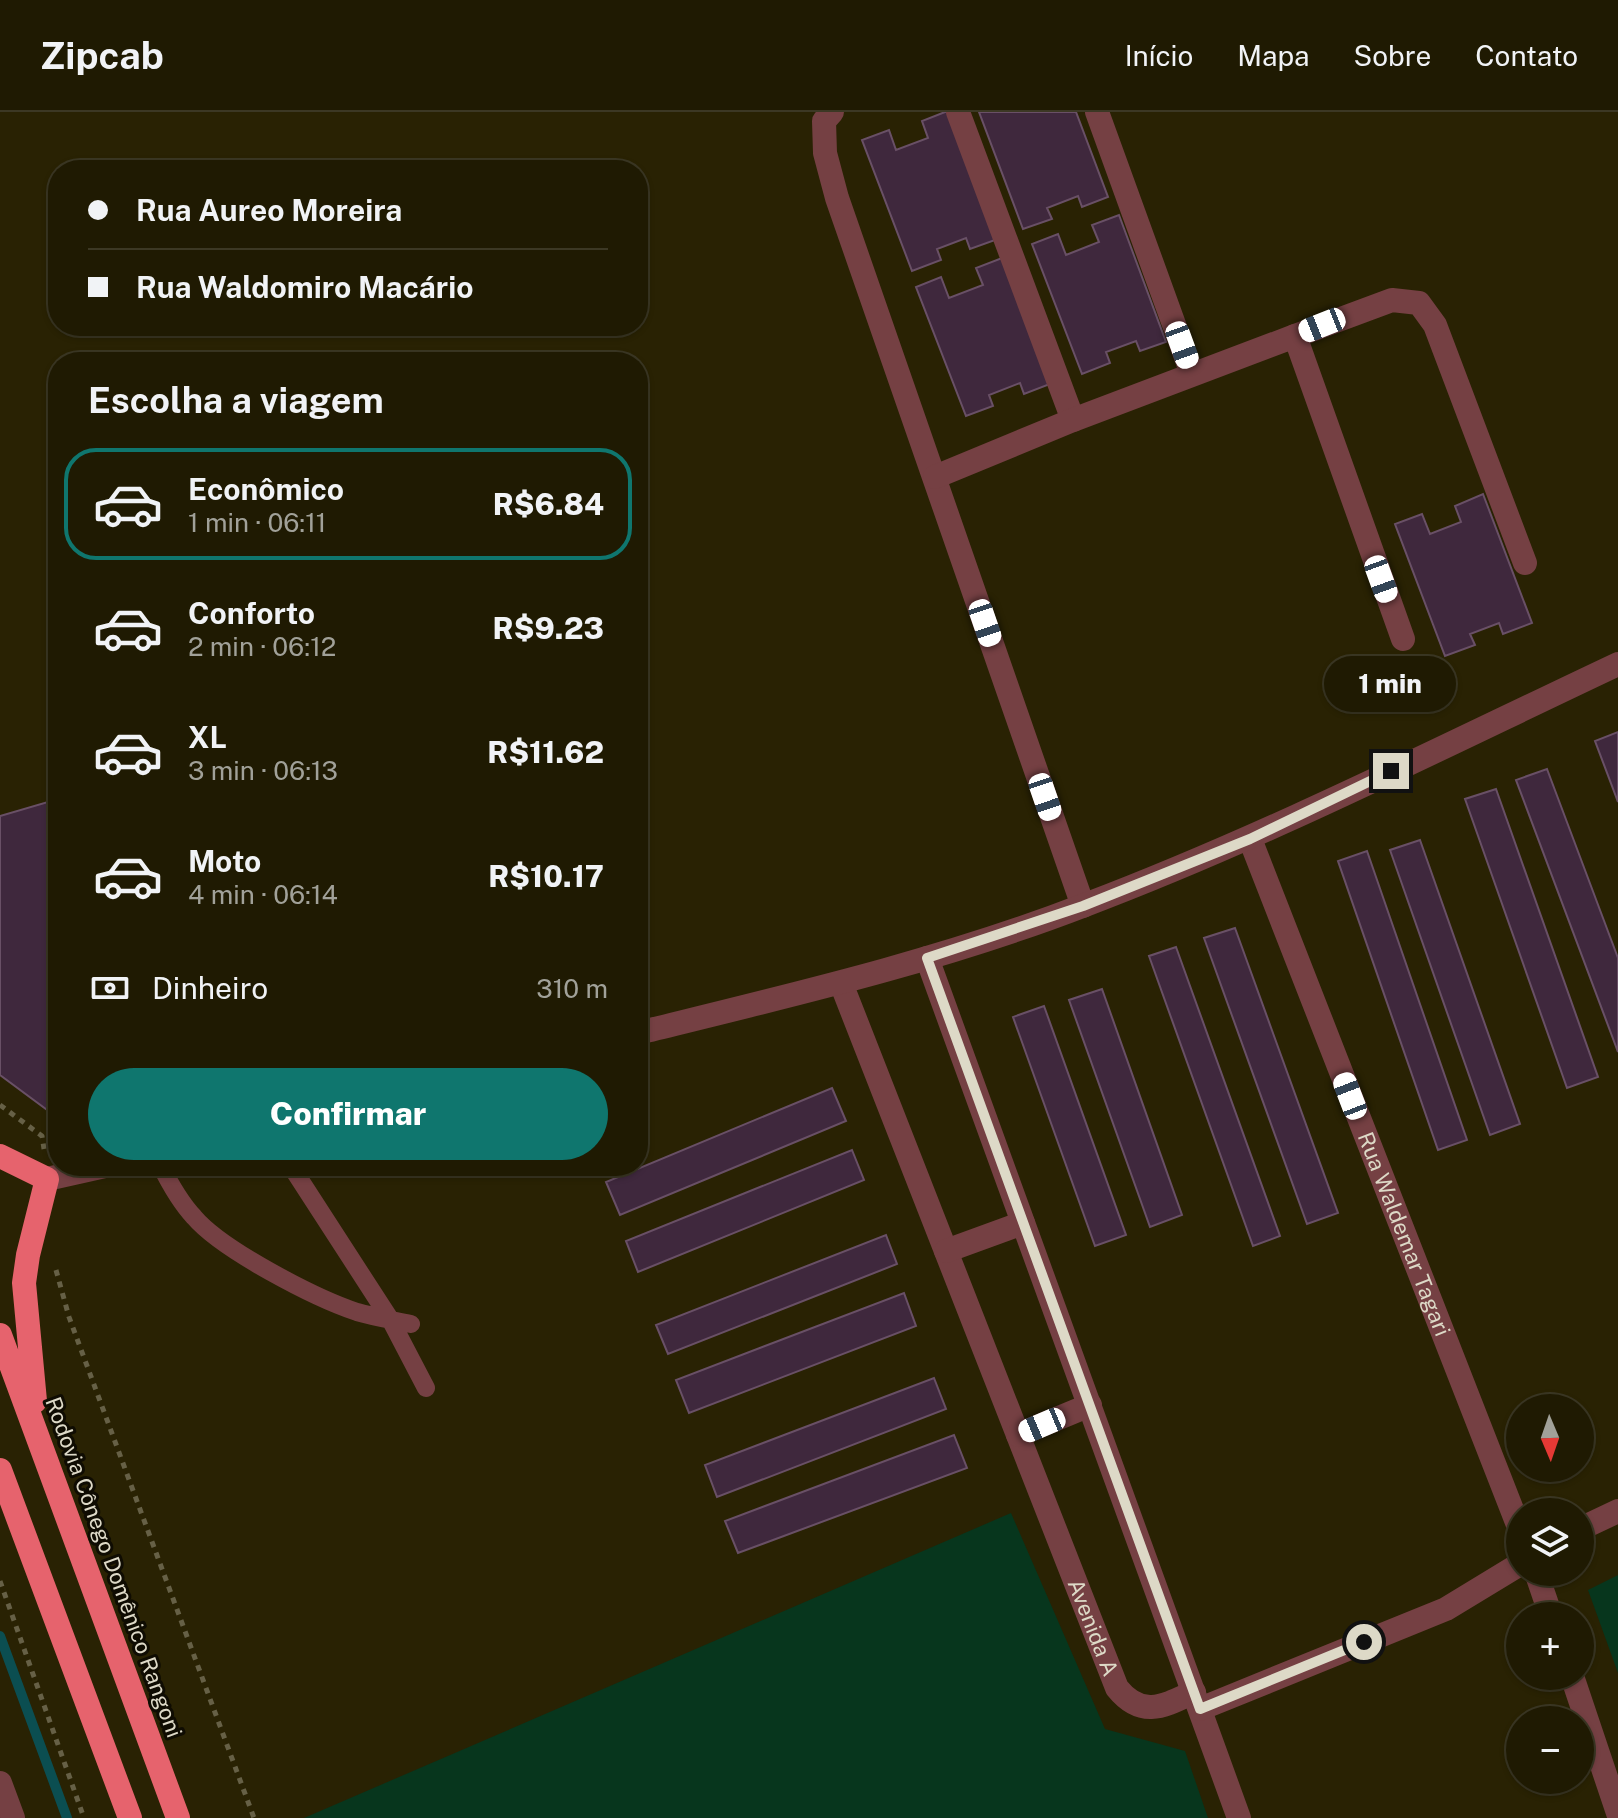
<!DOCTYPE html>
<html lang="pt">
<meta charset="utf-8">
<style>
body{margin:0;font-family:"Public Sans",sans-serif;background:#27230c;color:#f1f3f6;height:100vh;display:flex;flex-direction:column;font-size:30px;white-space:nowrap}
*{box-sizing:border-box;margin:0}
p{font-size:26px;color:#a1a199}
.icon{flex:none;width:44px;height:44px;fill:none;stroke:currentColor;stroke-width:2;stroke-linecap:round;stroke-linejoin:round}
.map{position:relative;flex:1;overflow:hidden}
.sheet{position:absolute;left:48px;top:240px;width:600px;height:824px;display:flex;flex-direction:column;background:#1f1a02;border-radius:32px;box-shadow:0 2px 6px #0004,0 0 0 2px #3c3824}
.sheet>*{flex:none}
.guide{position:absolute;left:48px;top:48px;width:600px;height:176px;border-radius:32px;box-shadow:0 2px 6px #0004,0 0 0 2px #3c3824;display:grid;align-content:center;height:176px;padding:0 40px;background:#1f1a02}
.needle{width:52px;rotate:178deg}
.fabs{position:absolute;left:1506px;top:1282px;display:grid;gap:16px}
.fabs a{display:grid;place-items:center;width:88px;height:88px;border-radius:50%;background:#1f1a02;box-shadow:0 2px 6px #0004,0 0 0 2px #3c3824;font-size:40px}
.end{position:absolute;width:36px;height:36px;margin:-18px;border:10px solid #ddd9c7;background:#111;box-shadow:0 0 0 4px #111}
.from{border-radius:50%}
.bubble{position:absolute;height:56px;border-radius:28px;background:#1f1a02;box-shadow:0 2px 6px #0004,0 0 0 2px #3c3824;font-size:26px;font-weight:800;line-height:56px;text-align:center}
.car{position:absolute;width:24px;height:48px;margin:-24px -12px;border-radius:10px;box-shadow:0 0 6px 2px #0007;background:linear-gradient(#fff 24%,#345 0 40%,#fff 0 76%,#345 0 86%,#fff 0)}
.guide b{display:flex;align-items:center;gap:28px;height:76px;font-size:30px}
.guide b+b{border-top:2px solid #3c3824}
.guide i{width:20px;height:20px;background:#f1f3f6}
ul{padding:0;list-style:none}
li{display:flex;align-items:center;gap:24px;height:112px;margin:0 16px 12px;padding:0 24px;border:4px solid transparent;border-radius:32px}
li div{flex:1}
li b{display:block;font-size:30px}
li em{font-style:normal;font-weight:800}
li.current{border-color:#0f766e}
li>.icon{width:72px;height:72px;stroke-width:1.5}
h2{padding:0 40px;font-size:36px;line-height:96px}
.pay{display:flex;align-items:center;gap:20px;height:88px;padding:0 40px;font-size:30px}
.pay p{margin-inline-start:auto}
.button{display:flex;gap:16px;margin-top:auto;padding:16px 40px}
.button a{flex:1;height:92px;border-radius:48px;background:#0f766e;color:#fff;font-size:32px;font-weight:800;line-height:92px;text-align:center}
header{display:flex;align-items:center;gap:48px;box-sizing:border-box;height:112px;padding:0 40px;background:#1f1a02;border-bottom:2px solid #3c3824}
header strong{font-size:38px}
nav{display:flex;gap:44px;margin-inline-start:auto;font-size:28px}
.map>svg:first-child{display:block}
.green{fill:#07361d}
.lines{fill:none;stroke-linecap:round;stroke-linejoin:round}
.stream{stroke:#0b4e51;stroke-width:10}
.building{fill:#3f283d;stroke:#695066;stroke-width:2}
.path{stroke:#666046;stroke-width:5;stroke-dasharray:6 6;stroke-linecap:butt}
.lane{stroke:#754043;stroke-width:18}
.street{stroke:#754043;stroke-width:24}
.highway{stroke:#e6636d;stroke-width:24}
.route{stroke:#ddd9c7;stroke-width:10}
.labels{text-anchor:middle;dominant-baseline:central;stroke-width:6;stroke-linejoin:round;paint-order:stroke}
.street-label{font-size:22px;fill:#ddd9c7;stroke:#0f0c02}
</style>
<header>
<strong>Zipcab</strong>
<nav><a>Início</a><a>Mapa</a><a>Sobre</a><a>Contato</a></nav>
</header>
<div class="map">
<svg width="1618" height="1706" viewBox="0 0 1618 1706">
<rect width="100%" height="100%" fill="#292203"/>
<path class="green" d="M1011,1401L1105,1617L1185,1639L1208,1706H304Z
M1618,1463V1561L1588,1478Z"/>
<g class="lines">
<path class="stream" d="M0,1524L67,1706"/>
</g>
<path class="building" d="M945,0H950L998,127L970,137L966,126L937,137L941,148L912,159L862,28L889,18L896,38L928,26L922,9Z
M979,0H1076L1108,85L1082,95L1078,84L1047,96L1052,107L1023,117Z
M1119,103L1166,230L1140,239L1136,229L1106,240L1110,251L1082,262L1032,132L1058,122L1066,143L1099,130L1092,113Z
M1002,146L1050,272L1024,282L1020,271L989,283L993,294L966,304L916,175L941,165L949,186L983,173L976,156Z
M1483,382L1532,511L1503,522L1499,511L1470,522L1475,533L1445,544L1395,412L1422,402L1430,422L1461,410L1455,394Z
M1618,620V690L1595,629Z
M1547,657L1618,846V940L1516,668Z
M1496,677L1598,965L1567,976L1465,687Z
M58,687V1006L0,963V704Z
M1420,728L1520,1012L1490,1023L1390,738Z
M1367,739L1467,1028L1438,1038L1338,749Z
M1235,816L1338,1101L1307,1112L1204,826Z
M1176,835L1280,1124L1253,1134L1149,844Z
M1102,877L1182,1103L1150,1115L1069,888Z
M1044,894L1126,1123L1095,1134L1013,905Z
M832,976L846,1009L620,1103L606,1070Z
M852,1038L864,1068L638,1160L626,1129Z
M886,1123L897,1152L668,1242L656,1213Z
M904,1181L916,1214L689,1301L676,1268Z
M934,1266L946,1297L717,1385L705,1353Z
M954,1323L967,1356L738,1441L725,1409Z"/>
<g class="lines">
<path class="path" d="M0,993L42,1024L44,1037
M56,1158L69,1205L254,1706
M0,1469L84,1706"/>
<path class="lane" d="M161,1054C170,1072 180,1090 194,1105C222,1138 315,1186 357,1200C374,1205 393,1208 411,1212
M291,1054L390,1207L426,1276"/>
<g class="street">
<path d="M832,0L824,9L825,41L837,86L1083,794"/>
<path d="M958,0L1073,308"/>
<path d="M1097,0L1192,262"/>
<path d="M1295,224L1392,188L1419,191L1435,213L1525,451"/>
<path d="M935,365L1073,308L1295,224L1403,527"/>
<path id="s1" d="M1250,727L1520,1418"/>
<path d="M927,846L1239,1706"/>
<path id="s2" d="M841,871L1117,1576C1142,1607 1164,1594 1194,1580"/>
<path d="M638,921C788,884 940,849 1085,793C1267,724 1442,635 1618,552"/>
<path d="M47,1067L105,1054"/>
<path d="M946,1139L1023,1111"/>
<path d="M1018,1323L1090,1293"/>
<path d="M1580,1417L1618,1399"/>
<path d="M1536,1460L1551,1504"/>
<path d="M1572,1564L1618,1701"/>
<path d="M1200,1597L1446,1497L1520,1452"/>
<path d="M0,1671L13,1706"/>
</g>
<path class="highway" d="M0,1044L47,1067L28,1143L24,1171L35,1289
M0,1223L178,1706
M0,1358L130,1706"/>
</g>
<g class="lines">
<path class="route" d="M1364,1530L1200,1597L927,846L1083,794L1250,727L1391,659"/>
</g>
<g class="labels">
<g class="street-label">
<text stroke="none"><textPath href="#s1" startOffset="424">Rua Waldemar Tagari</textPath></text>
<text transform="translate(114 1455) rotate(70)">Rodovia Cônego Domênico Rangoni</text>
<text stroke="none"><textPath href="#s2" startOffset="692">Avenida A</textPath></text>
</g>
</g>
</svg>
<div class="fabs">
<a><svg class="needle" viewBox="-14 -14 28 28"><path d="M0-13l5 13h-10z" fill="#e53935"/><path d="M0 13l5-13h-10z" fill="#a1a199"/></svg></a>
<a><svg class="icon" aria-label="layers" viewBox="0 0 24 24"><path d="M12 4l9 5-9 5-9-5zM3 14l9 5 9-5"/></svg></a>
<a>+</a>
<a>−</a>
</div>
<i class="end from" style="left:1364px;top:1530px"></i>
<i class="end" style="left:1391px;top:659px"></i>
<div class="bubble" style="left:1324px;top:544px;width:132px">1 min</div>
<i class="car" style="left:1322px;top:213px;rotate:248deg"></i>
<i class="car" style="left:1182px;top:233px;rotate:160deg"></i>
<i class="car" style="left:1381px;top:467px;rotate:160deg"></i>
<i class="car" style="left:985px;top:511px;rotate:161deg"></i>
<i class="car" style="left:1045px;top:685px;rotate:161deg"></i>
<i class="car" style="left:1350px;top:984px;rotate:339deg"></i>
<i class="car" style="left:1042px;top:1313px;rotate:247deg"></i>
<div class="guide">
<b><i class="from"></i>Rua Aureo Moreira</b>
<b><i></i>Rua Waldomiro Macário</b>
</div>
<section class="sheet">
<h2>Escolha a viagem</h2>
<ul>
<li class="current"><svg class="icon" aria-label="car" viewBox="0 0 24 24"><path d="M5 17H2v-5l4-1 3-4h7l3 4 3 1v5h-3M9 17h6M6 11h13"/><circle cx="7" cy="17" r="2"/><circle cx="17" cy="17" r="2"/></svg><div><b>Econômico</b><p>1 min · 06:11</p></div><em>R$6.84</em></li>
<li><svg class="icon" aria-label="car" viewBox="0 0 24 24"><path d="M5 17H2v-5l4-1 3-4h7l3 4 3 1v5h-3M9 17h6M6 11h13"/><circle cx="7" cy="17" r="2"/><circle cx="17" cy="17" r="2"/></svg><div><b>Conforto</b><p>2 min · 06:12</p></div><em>R$9.23</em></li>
<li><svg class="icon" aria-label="car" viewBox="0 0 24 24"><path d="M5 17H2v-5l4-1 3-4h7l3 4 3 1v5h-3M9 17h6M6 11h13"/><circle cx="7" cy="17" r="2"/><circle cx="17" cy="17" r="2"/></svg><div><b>XL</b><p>3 min · 06:13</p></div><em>R$11.62</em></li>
<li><svg class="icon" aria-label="car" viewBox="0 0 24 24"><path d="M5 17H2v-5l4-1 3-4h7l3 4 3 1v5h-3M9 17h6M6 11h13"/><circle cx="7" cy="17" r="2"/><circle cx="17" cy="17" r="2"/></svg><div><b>Moto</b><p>4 min · 06:14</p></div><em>R$10.17</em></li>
</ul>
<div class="pay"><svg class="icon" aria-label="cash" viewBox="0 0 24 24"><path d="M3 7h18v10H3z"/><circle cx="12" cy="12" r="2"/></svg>Dinheiro<p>310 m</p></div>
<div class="button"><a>Confirmar</a></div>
</section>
</div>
